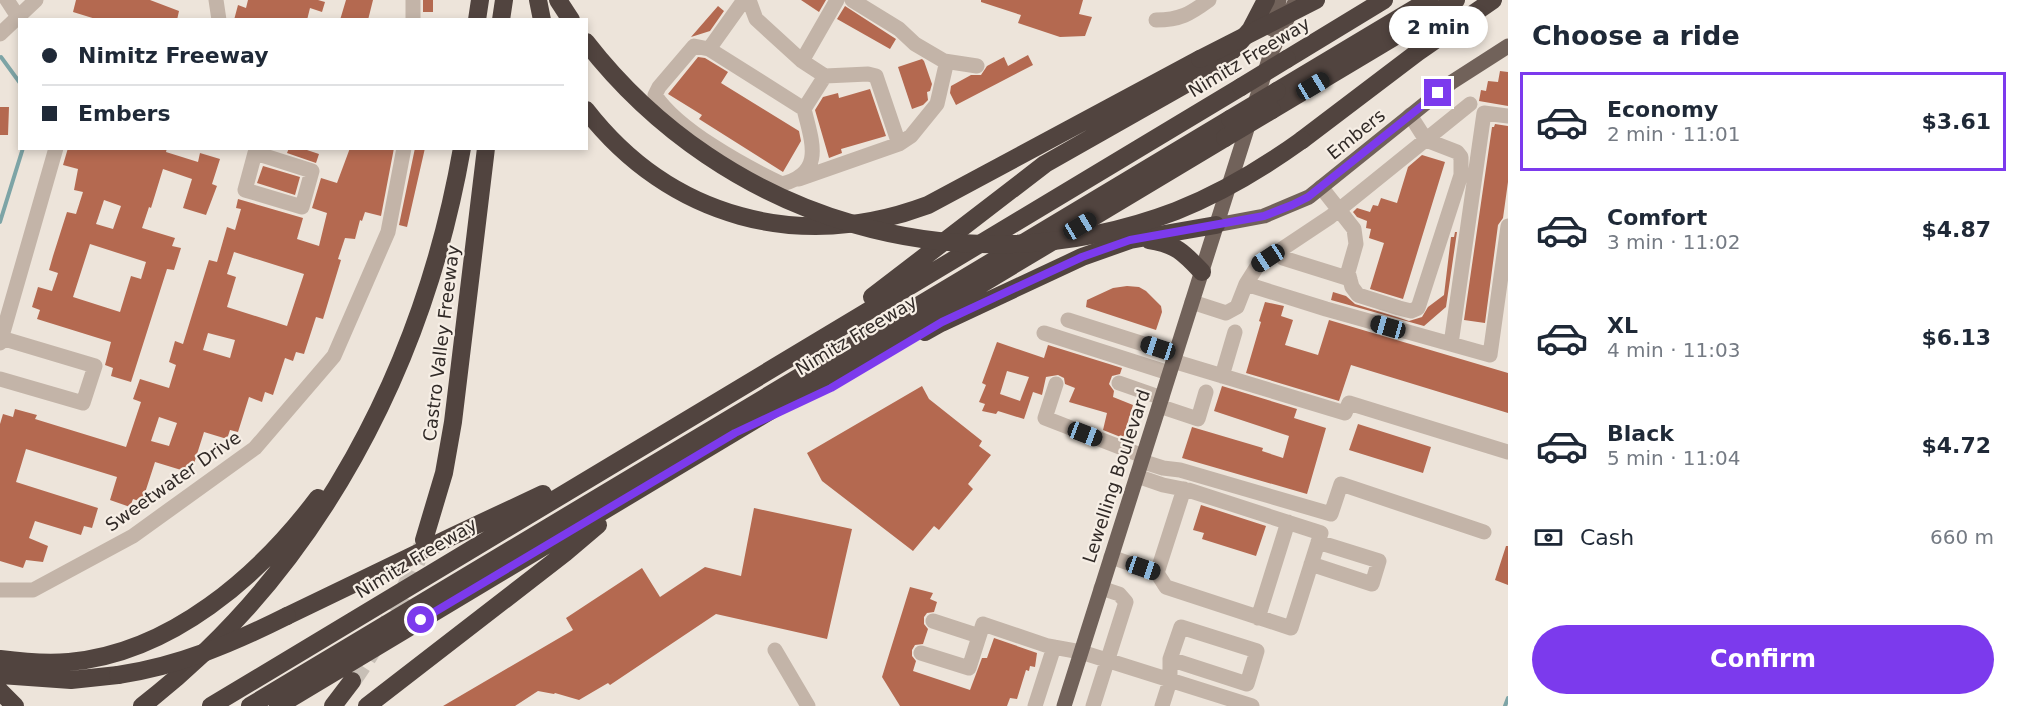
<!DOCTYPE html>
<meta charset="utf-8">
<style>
body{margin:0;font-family:"DejaVu Sans",sans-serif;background:#f6f6f7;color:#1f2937;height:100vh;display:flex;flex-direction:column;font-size:22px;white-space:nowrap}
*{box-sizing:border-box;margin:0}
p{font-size:20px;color:#747a83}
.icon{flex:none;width:33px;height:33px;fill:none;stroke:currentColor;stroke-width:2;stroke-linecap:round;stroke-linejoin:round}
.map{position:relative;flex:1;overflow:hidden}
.side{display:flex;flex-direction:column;background:#fff;width:510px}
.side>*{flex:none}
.hud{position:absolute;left:18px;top:18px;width:570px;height:132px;border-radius:0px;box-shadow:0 3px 9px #0003;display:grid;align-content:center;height:132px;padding:0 24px;background:#fff}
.end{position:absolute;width:27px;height:27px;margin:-14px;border:8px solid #7c3aed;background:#fff;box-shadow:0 0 0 3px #fff}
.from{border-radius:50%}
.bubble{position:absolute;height:42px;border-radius:21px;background:#fff;box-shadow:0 3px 9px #0003;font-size:20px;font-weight:800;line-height:42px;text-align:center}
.car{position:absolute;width:18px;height:36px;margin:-18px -9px;border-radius:8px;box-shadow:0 0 4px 2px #0007;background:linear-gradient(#222 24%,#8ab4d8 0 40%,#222 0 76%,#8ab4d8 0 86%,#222 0)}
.hud b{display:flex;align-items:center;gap:21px;height:57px;font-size:22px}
.hud b+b{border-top:2px solid #e0e1e3}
.hud i{width:15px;height:15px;background:#1f2937}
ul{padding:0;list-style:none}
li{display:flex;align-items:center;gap:18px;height:99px;margin:0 12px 9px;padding:0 12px;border:3px solid transparent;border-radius:0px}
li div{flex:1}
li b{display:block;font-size:22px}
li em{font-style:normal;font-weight:800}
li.current{border-color:#7c3aed}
li>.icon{width:54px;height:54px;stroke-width:1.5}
h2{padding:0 24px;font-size:27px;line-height:72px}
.pay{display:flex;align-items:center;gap:15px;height:66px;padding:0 24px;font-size:22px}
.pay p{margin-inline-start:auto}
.cta{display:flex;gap:12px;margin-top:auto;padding:12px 24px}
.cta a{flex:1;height:69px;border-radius:36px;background:#7c3aed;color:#fff;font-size:24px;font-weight:800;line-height:69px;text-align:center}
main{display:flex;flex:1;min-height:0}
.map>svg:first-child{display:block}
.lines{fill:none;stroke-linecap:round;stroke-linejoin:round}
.stream{stroke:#7da4a6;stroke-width:4}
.building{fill:#b46950;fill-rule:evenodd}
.highway-tunnel{stroke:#c7bfb6;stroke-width:18;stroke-dasharray:18 9;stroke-linecap:butt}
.minor{stroke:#c3b4a8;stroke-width:15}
.major{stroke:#71625a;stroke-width:15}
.highway{stroke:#51443f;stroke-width:18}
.highway-bridge{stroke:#51443f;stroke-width:18}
.route{stroke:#7c3aed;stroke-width:8}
.labels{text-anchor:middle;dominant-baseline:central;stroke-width:4.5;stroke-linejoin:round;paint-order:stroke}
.street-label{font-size:18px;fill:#312a27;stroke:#f6eee5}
</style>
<main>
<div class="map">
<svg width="1508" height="706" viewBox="0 0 1508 706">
<rect width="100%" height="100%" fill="#ede4da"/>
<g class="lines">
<path class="stream" d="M1,57L20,83
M0,222L23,148
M1505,706L1508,698"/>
</g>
<path class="building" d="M76,0H150L179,11L177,20H99L73,12Z
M248,0H318L325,2L322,12L310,8L307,20H234L238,5L246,8Z
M346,0H373L368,20H340Z
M423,0H433V12H423Z
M801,0H826L819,12Z
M981,0H1083L1079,14L1092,17L1085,36L1060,37L1018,23L1021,15L981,2Z
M718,6L724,11L710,31L691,37Z
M845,6L896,39L890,49L837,19Z
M1028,55L1033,65L956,105L950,93L951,86L971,75H981L987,66L1004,57L1008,66Z
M698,57L705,58L728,72L721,83L799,131L801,141L783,172L699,119L702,115L668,94Z
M922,59L924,61L932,84L930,91L927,92L928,100L923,105L912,109L898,67Z
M1500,71L1508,72V106L1479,101L1481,90L1486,91L1488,81L1498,82Z
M870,89L886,136L841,149L842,153L829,158L815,110L823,97L838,93L839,98Z
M0,107H9L8,135H0Z
M1495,124L1508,126V182L1503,218L1498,225L1485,323L1464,320L1492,127H1494Z
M68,148H167L166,152L198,162L200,153L220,159L212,184L217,186L206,215L183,208L192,179L163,169L151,208L149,207L142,228L175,238L172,246L181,248L174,270L167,269L131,382L111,376L113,368L105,365L111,342L37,319L40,310L32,307L38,287L52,291L58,273L49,270L53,256L67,212L76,214L83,192L74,190L78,169L63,165ZM104,200L121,206L113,229L96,224ZM90,244L146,262L141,279L131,276L120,312L73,297Z
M289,148H301L319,154L316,163L287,153Z
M350,148H394L381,216L365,212L362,221L360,220L355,239L345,238L338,259L341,260L323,319L316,317L304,354L296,352L293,361L285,358L273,395L265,392L262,402L249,397L238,432L230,430L227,439L204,432L191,473L155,462L142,502L133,499L130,507L110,500L117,477L26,449L16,482L98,508L92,528L84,526L81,535L35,521L29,538L48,546L43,562L26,560L23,568L0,561V424L3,414L13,417L15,409L37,415L35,419L126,447L141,402L133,399L140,379L169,388L176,365L169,362L175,341L183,344L209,260L217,262L227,227L235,230L241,209L236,208L238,199L303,218L297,239L319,246L327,213L312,208L321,178L337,183ZM234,252L304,274L287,326L227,307L236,277L227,274ZM208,333L235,340L230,358L203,350ZM159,417L177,423L169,446L151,441Z
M415,148H425L407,227L399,225Z
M1422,155L1445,162L1403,299L1370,289L1384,243L1369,238L1371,229L1366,228L1367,221L1357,217L1353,212L1357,208L1370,212L1373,205L1378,206L1381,198L1397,203L1408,167Z
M263,166L300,177L295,195L257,183Z
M1455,232H1457L1446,307L1424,326L1331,300L1333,292L1346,296L1355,304L1397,317L1409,321L1422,317L1428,307L1444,295L1451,237H1454Z
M1127,286L1139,287L1146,291L1161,306L1162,312L1156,330L1086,307L1087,300L1113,288Z
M1265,302L1284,306L1281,316L1293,320L1285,345L1318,355L1329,320L1508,373V413L1351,365L1339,401L1246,373L1261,322L1259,321Z
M997,342L1044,358L1048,345L1122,368L1120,374L1112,376L1109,384L1114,391L1113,397L1133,405L1123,438L1103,430L1107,413L1069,402L1075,388L1065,384L1064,378L1058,375L1046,377L1042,395L1033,392L1024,419L998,411L996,414L982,411L985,404L979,402L986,385L982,383ZM1007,371L1029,377L1020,401L1000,394Z
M922,386L929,399L982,441L979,446L991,455L968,484L973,489L939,530L934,526L913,551L822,481L807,453Z
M1222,386L1297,409L1294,418L1326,428L1307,494L1182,458L1192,427L1263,448L1262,451L1283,458L1289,436L1214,411Z
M1358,424L1431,447L1423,473L1349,450Z
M1201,505L1266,526L1256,556L1202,539L1204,533L1193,530Z
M754,508L852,529L827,639L716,614L610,685L608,683L579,700L555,693L554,694L538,691L515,706H443L573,630L566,618L642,568L660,597L705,567L741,576Z
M1506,546H1508V585L1495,580Z
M910,587L933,593L930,599L937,602L934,612L927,613L924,617V624L928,629L923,644L915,645L912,650V656L916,661L913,671L970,690L982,658H987L994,638L1037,653L1035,667L1030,666L1029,671L1026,670L1017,699L1010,698L1007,706H900L882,677Z"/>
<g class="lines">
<path class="highway-tunnel" d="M352,681C383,637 406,592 424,541"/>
<path class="minor" d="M7,0L20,20
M216,0L219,20
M413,0V20
M744,0L709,49L804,109L825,76L802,61L756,19L749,0
M1156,20C1180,20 1190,14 1209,0
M0,34L36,0
M709,49L694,46L659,87L655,95C678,130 744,166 782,184C825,173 812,142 804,109
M802,61L837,0
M944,61L977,66
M825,76L868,74L876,76L899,144
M255,153L312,171L302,207L245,190Z
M799,179L899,144L911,136L937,104L946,65L944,61L915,44L899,29L852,0
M1321,187L1354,229L1356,244L1348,272L1352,287L1358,295L1399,308L1411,311L1418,308L1461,175V157L1457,152L1426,140L1410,115
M1278,252L1283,258L1350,279
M1246,284L1258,265L1330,217L1470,104
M1192,302L1226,313L1237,307L1246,284L1326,309L1490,355L1508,226
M1068,320L1175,354
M1044,333L1169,373
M0,343L56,148
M1451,344L1484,113L1508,116
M1173,361L1345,413L1349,403L1508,452
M1222,376L1235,332
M0,379L83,403L95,366L1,338
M1119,383L1162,398
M1056,384L1045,418L1143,456
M1159,406L1198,419L1206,392
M1141,461L1163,468L1180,470L1331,514L1341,484L1484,532
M1111,557L1157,573L1166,587L1291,628L1321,533L1188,490L1163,485L1137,476
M1311,564L1372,584L1379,561L1318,542
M1157,573L1184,489
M0,590H33L133,536L255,448L334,356L388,232L404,148
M1258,618L1288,522
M933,621L979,636
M775,650L808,706
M921,653L969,668L983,624L1048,646L1081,652L1252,706
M1035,706L1054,647
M1093,706L1126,602L1119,594L1101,588
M1162,706L1170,681V659L1181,627L1257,651L1247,684L1170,659"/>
<path class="major" d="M1272,29L1279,0
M1216,225L1264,216L1309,197L1452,82L1508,46
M1064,706L1271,53L1296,0"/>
<path class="highway" d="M538,0L542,20
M558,0L571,20
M477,20L480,0
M501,20L504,0
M1287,59L1384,0
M1277,91L1429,0
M586,110C670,218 800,253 928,205L1200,59
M1272,110L1456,0
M1302,140L1418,52L1493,0
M1149,240C1176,244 1184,253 1202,272
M872,297L1045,164L1202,75L1233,50L1251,29L1266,0
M925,332L941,323L1082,257L1130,240L1216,225
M424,540L444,473L453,422L486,148
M287,616L453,536L543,494
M0,659C23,662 46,664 69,662C171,653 259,576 318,498
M0,675L71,680L118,675
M0,691L15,706
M142,706C318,570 424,365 462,148
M211,706L1241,87
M250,706L1230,119
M278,706L1225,138
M333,706L352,681
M367,706L565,553L598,525"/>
<path class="highway-bridge" d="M586,42C725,221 963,292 1176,211C1221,193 1263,168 1302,140
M1200,59L1316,0
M1241,87L1287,59
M1230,119L1277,91
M1225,138L1272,110
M118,675C179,666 233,643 287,616"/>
</g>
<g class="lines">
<path class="route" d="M421,620L735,433L831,388L942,322L1082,257L1130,240L1264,216L1292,205L1308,197L1438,93"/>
</g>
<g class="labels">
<g class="street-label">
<text transform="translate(1249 57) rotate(-31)">Nimitz Freeway</text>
<text transform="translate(1356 134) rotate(-39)">Embers</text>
<text transform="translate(856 335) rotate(-31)">Nimitz Freeway</text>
<text transform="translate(441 343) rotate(-83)">Castro Valley Freeway</text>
<text transform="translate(1116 476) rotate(-72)">Lewelling Boulevard</text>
<text transform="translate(173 481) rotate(-35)">Sweetwater Drive</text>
<text transform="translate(416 558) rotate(-31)">Nimitz Freeway</text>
</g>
</g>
</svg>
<i class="end from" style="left:421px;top:620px"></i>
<i class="end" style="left:1438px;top:93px"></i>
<div class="bubble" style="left:1389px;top:6px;width:99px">2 min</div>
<i class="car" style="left:1313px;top:86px;rotate:59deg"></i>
<i class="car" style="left:1080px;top:226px;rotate:59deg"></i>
<i class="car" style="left:1268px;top:258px;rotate:237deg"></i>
<i class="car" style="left:1388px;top:327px;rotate:286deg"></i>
<i class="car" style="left:1158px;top:348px;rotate:288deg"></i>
<i class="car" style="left:1085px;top:434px;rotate:111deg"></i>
<i class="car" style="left:1143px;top:568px;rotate:109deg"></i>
<div class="hud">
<b><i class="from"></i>Nimitz Freeway</b>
<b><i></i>Embers</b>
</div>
</div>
<section class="side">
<h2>Choose a ride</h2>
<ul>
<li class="current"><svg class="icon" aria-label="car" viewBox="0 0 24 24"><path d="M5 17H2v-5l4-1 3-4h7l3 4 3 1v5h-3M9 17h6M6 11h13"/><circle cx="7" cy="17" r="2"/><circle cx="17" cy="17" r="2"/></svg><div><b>Economy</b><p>2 min · 11:01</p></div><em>$3.61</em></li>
<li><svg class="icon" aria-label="car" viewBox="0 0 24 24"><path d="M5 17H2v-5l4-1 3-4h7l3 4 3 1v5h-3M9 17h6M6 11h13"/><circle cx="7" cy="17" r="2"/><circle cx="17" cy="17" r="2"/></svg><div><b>Comfort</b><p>3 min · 11:02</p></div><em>$4.87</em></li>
<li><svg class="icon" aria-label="car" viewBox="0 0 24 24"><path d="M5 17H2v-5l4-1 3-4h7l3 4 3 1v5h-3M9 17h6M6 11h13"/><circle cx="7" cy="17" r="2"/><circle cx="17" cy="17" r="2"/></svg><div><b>XL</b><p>4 min · 11:03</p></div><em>$6.13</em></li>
<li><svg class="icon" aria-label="car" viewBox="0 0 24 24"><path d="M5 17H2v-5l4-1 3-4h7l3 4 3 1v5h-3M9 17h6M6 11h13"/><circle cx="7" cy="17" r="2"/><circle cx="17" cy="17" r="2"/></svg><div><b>Black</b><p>5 min · 11:04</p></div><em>$4.72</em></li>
</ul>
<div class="pay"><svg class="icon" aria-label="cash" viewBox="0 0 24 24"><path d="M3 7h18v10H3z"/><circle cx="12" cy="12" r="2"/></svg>Cash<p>660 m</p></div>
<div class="cta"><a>Confirm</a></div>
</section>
</main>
